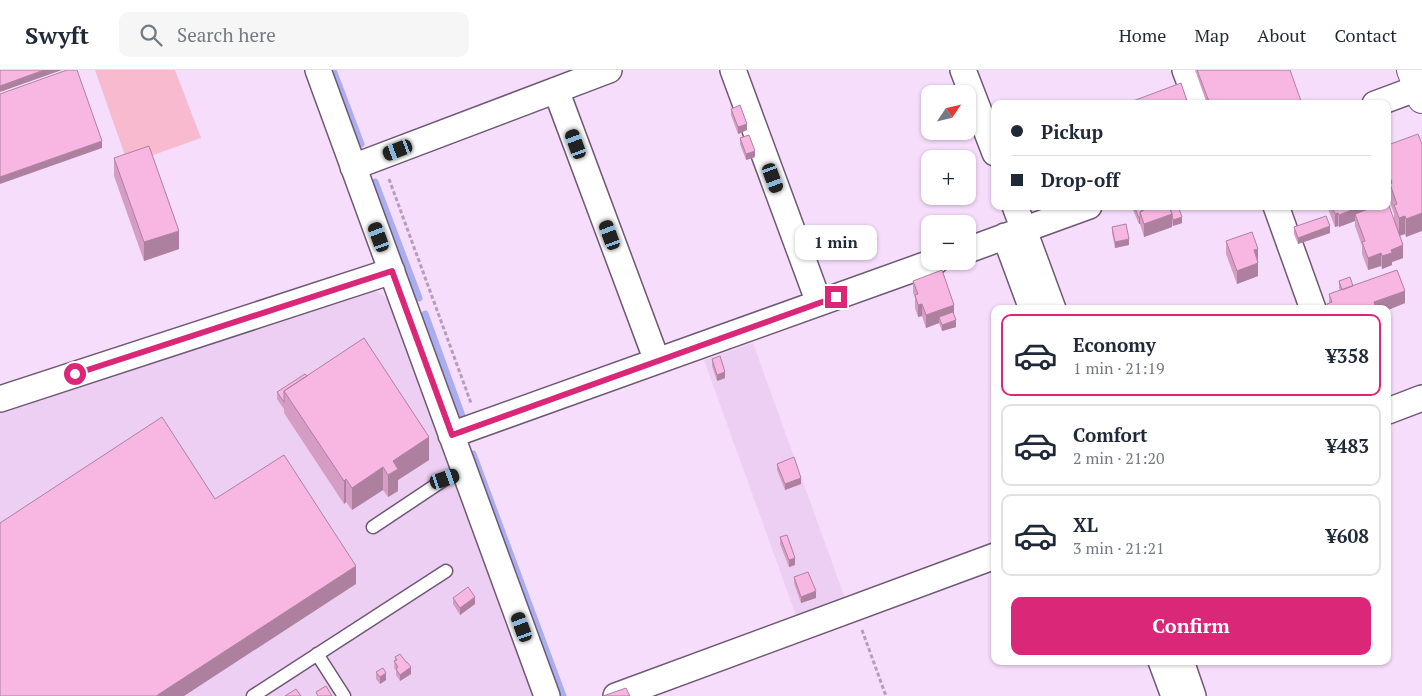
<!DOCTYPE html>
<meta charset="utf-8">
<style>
body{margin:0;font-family:"PT Serif",serif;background:#f6f6f7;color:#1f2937;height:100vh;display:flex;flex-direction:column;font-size:19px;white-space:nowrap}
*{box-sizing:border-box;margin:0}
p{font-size:16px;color:#747a83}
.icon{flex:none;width:28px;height:28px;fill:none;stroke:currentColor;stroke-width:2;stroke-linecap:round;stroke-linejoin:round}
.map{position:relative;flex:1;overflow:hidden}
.details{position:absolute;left:991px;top:235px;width:400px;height:360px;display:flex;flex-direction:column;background:#fff;border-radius:10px;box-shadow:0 1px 4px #0004}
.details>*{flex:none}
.top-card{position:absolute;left:991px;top:30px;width:400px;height:110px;border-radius:10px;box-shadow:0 1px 4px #0004;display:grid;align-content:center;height:110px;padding:0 20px;background:#fff}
.needle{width:32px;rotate:55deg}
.tools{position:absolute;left:921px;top:15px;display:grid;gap:10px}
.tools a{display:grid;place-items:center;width:55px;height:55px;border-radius:10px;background:#fff;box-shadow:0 1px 4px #0004;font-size:25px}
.end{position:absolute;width:22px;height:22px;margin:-11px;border:6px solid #db2777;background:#fff;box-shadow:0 0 0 2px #fff}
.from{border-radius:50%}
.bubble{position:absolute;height:35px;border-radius:10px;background:#fff;box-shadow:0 1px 4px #0004;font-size:16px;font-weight:700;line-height:35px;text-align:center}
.car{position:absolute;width:15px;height:30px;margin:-15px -8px;border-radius:6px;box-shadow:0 0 4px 1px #0007;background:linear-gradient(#222 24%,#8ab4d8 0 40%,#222 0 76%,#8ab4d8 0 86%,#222 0)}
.top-card b{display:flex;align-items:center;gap:18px;height:48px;font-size:19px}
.top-card b+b{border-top:1px solid #e0e1e3}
.top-card i{width:12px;height:12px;background:#1f2937}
ul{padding:9px 0 0;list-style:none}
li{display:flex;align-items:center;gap:15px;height:82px;margin:0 10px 8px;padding:0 10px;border:2px solid #e0e1e3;border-radius:10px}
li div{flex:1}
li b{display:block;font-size:19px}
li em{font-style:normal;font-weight:700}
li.active{border-color:#db2777}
li>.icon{width:45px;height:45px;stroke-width:1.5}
.button{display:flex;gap:10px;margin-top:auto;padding:10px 20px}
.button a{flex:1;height:58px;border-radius:10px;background:#db2777;color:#fff;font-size:20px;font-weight:700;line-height:58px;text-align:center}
header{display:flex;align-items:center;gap:30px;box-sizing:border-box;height:70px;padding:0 25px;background:#fff;border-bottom:1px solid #e0e1e3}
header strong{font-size:24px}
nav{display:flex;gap:28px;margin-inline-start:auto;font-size:18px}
.search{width:350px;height:45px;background:#f6f6f7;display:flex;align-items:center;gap:12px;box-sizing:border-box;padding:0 18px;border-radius:10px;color:#747a83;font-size:19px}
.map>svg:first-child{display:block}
.built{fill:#edcff3}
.green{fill:#f8bace}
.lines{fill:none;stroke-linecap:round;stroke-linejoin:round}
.stream{stroke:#aaadef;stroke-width:7}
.service-casing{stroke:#6e5973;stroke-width:15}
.minor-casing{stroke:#6e5973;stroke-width:28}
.tertiary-casing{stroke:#6e5973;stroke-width:30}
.path{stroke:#b3a0b7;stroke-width:3;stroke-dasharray:4 2.5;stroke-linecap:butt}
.service{stroke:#fff;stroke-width:12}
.minor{stroke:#fff;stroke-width:25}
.tertiary{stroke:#fff;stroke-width:28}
.wall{fill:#d59dc3}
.shaded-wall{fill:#ae809f}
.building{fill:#f8b7e3;stroke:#ae809f}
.route{stroke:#db2777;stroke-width:6}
</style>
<header>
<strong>Swyft</strong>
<div class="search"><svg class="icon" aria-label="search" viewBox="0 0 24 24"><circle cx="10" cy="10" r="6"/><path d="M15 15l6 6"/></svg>Search here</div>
<nav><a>Home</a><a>Map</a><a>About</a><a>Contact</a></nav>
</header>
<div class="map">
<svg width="1422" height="626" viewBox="0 0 1422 626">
<rect width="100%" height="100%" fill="#f5ddfb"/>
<path class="built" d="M375,221L389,229L537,626H0V343Z
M753,273L847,534L798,551L704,290Z"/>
<path class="green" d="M95,0H175L201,68L128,94Z"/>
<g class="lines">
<path class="stream" d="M333,0L361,74
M375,112L419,228
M425,244L462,346
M473,384L563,626"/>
<defs>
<path id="service" d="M373,457L445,409L465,402
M317,584L344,626
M253,626L446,501"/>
<path id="minor" d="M318,0L547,626
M733,0L819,233
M963,0L995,83
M1185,0L1198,34
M556,20L657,291
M1375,34L1418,18H1422
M353,97L609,0
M1015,136L1053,239
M1276,136L1313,239
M1005,166L1032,239
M968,180L1089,136
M0,329L392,201
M1388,341L1422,328
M451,365L936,191
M1161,591L1174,626
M1181,591L1193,626
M616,626L995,486"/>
<path id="tertiary" d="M1411,0L1422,29"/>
</defs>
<use href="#service" class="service-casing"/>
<use href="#minor" class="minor-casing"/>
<use href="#tertiary" class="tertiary-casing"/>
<path class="path" d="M389,109L471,333
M862,560L886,626"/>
<use href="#service" class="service"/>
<use href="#minor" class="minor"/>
<use href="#tertiary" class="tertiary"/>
</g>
<path class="wall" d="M1195,0H1290L1301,34H1207Z
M731,39L747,60L738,64L731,45Z
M740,68L755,87L746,90L740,74Z
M1422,74L1406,167L1405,164L1399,166L1403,188L1392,192V195L1382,199L1381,196L1368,200L1362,184V176L1355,156V151L1339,157L1338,156L1335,157L1327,136H1364V141L1394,152V144L1390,132V125L1388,119V75Z
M114,88L179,179L144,191L114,106Z
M1133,136H1178L1182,153L1173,156L1172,154V157L1144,167L1140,154H1139L1133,140Z
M1112,157L1129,175L1115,178L1112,163Z
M1294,157L1330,163L1298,174L1294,164Z
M1226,171L1258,206L1237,214L1226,184Z
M913,211L954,246L956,257L942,261L939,253L926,258L922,246L918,247L915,238V228L913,223Z
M1339,211L1353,216L1405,233L1388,240V239L1327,238V234L1329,233V224L1340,220L1339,218Z
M712,289L725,308L717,311L712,296Z
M307,306L429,390L398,410V421L388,427L383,420L352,440L346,432L344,434L284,343V339L277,329V322Z
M777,394L801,414L785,420L777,400Z
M780,467L795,495L789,497L780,474Z
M794,507L816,528L801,533L794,513Z
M453,528L475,534L460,545L453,534Z
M395,587L411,604L400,611L396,605V600L394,598Z
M376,602L386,610L380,614L376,609Z"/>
<path class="shaded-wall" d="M44,0H62L0,22V16Z
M747,54V60L738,64V57Z
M102,71V78L0,114V107Z
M755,81V87L746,90V84Z
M1362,136H1364V148L1355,144V151L1339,157V145Z
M1338,143V156L1335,157V144Z
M1422,143V161L1406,167V149Z
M1172,144V157L1144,167V154Z
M1405,146V164L1399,166V148Z
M1140,147V154H1139V148Z
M1182,147V153L1173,156V150Z
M1330,156V163L1298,174V168Z
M179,161V179L144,191V172Z
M1129,169V175L1115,178V172Z
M1403,175V188L1392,192V195L1382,199V186L1391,180Z
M1258,179V192L1254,180Z
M1381,183V196L1368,200V188Z
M1258,193V206L1237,214V201Z
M1405,221V233L1388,240V239H1374V232Z
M922,234V246L918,247V235Z
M954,235V248L939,247V253L926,258V245Z
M956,250V257L942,261V255Z
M725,302V308L717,311V305Z
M429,367V390L398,410V421L388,427V405L393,391Z
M383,397V420L352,440V418Z
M801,408V414L785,420V414Z
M346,409V432L344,434V411Z
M795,488V495L789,497V490Z
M356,496V514L184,626H156Z
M816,521V528L801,533V527Z
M475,527V534L460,545V538Z
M411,597V604L400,611V605Z
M386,603V610L380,614V607Z"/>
<path class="building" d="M0,0H44L0,16Z
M67,0H77L102,71L0,107V24Z
M1197,0H1290L1301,31L1294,34H1210Z
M1181,13L1188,34H1125Z
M740,35L747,54L738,57L731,39Z
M1418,64L1422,74V143L1406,149L1405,146L1399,148L1394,135L1397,134L1390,114L1392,113L1388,101V75Z
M749,65L755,81L746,84L740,68Z
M149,76L179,161L144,172L114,88Z
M1388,133L1403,175L1391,180L1392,183L1382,186L1381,183L1368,188L1362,172L1365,171L1355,144L1377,136H1388Z
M1134,136H1140L1142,141L1140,142V147L1139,148Z
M1143,136H1169L1172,144L1144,154L1140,142L1144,140Z
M1169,136H1178L1182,147L1173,150L1172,144Z
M1332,136H1362L1339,145L1338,143L1335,144Z
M1326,146L1330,156L1298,168L1294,157Z
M1126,154L1129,169L1115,172L1112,157Z
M1252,162L1258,179L1254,180L1258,193L1237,201L1226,171Z
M942,200L954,235L926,245L922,234L918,235L915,225L918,224L913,211Z
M1397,200L1405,221L1374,232L1376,239H1325L1328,237L1327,234L1332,232L1329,224Z
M1350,207L1353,216L1342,220L1339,211Z
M953,242L956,250L942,255L939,247Z
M364,268L429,367L393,391L398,399L388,405L383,397L352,418L346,409L344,411L284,321Z
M720,286L725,302L717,305L712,289Z
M305,304L307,306L284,321V332L277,322Z
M162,347L215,429L284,385L356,496L156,626H0V453Z
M794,387L801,408L785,414L777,394Z
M787,465L795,488L789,490L780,467Z
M808,502L816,521L801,527L794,507Z
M468,517L475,527L460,538L453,528Z
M400,584L406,592H407L411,597L400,605L396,599L398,597L394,591L397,590L395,587Z
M383,598L386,603L380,607L376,602Z
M326,616L332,626H318L316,622Z
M626,618L630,626H603Z
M296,619L301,626H285Z"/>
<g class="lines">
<path class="route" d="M75,304L392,201L452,365L836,227"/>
</g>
</svg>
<div class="tools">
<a><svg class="needle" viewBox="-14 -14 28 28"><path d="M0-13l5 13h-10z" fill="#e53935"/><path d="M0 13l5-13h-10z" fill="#747a83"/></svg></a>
<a>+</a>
<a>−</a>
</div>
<i class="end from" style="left:75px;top:304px"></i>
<i class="end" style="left:836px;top:227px"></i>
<div class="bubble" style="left:795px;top:155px;width:82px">1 min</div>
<i class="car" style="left:576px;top:74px;rotate:340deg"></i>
<i class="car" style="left:398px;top:80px;rotate:249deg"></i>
<i class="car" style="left:773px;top:108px;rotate:160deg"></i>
<i class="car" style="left:610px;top:165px;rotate:340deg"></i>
<i class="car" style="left:379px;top:167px;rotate:340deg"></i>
<i class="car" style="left:445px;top:409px;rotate:71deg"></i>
<i class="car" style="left:522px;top:557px;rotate:340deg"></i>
<div class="top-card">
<b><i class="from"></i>Pickup</b>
<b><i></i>Drop-off</b>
</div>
<section class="details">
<ul>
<li class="active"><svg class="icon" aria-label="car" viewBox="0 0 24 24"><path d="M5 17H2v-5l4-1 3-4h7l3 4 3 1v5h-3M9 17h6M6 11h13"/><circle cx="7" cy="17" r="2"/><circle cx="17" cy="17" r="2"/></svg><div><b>Economy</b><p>1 min · 21:19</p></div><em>¥358</em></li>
<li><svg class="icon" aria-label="car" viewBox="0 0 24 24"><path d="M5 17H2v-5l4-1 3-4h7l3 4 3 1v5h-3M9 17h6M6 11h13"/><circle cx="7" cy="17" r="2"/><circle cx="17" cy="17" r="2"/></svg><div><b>Comfort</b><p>2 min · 21:20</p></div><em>¥483</em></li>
<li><svg class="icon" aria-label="car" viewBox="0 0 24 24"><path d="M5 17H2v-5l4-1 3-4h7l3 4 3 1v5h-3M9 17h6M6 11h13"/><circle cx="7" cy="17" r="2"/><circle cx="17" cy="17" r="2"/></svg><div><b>XL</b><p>3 min · 21:21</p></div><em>¥608</em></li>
</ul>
<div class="button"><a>Confirm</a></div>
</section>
</div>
